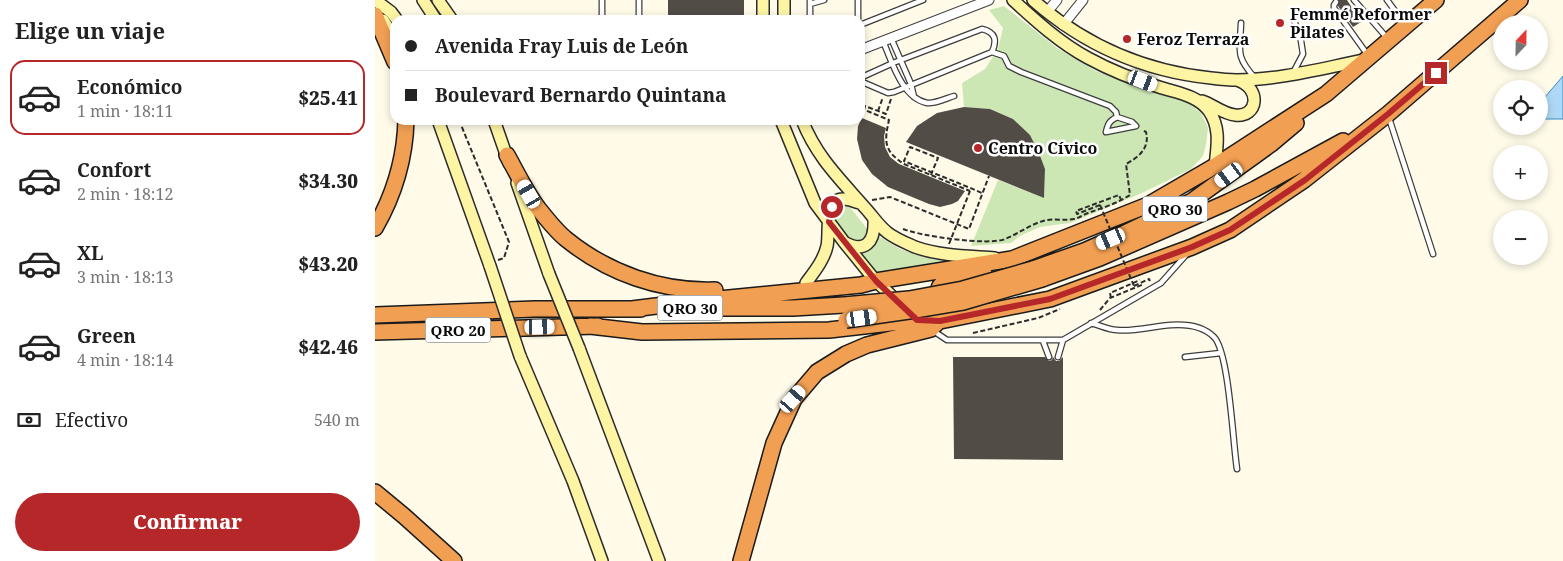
<!DOCTYPE html>
<html lang="es">
<meta charset="utf-8">
<style>
body{margin:0;font-family:"Noto Serif",serif;background:#f6f6f6;color:#222;height:100vh;display:flex;flex-direction:column;font-size:19px;white-space:nowrap}
*{box-sizing:border-box;margin:0}
p{font-size:16px;color:#767676}
.icon{flex:none;width:28px;height:28px;fill:none;stroke:currentColor;stroke-width:2;stroke-linecap:round;stroke-linejoin:round}
.map{position:relative;flex:1;overflow:hidden}
.drawer{display:flex;flex-direction:column;background:#fff;width:375px}
.drawer>*{flex:none}
.banner{position:absolute;left:15px;top:15px;width:475px;height:110px;border-radius:15px;box-shadow:0 2px 8px #0003;display:grid;align-content:center;height:110px;padding:0 15px;background:#fff}
.needle{width:32px;rotate:22deg}
.buttons{position:absolute;left:1118px;top:15px;display:grid;gap:10px}
.buttons a{display:grid;place-items:center;width:55px;height:55px;border-radius:50%;background:#fff;box-shadow:0 2px 8px #0003;font-size:25px}
.end{position:absolute;width:22px;height:22px;margin:-11px;border:6px solid #b6272a;background:#fff;box-shadow:0 0 0 2px #fff}
.from{border-radius:50%}
.car{position:absolute;width:15px;height:30px;margin:-15px -8px;border-radius:6px;box-shadow:0 0 4px 1px #0007;background:linear-gradient(#fff 24%,#345 0 40%,#fff 0 76%,#345 0 86%,#fff 0)}
.banner b{display:flex;align-items:center;gap:18px;height:48px;font-size:19px}
.banner b+b{border-top:1px solid #e0e0e0}
.banner i{width:12px;height:12px;background:#222}
ul{padding:0;list-style:none}
li{display:flex;align-items:center;gap:15px;height:75px;margin:0 10px 8px;padding:0 5px;border:2px solid transparent;border-radius:15px}
li div{flex:1}
li b{display:block;font-size:19px}
li em{font-style:normal;font-weight:800}
li.on{border-color:#b6272a}
li>.icon{width:45px;height:45px;stroke-width:1.5}
h2{padding:0 15px;font-size:22px;line-height:60px}
.pay{display:flex;align-items:center;gap:12px;height:55px;padding:0 15px;font-size:19px}
.pay p{margin-inline-start:auto}
.button{display:flex;gap:10px;margin-top:auto;padding:10px 15px}
.button a{flex:1;height:58px;border-radius:30px;background:#b6272a;color:#fff;font-size:20px;font-weight:800;line-height:58px;text-align:center}
main{display:flex;flex:1;min-height:0}
.map>svg:first-child{display:block}
.green{fill:#cde7b4}
.water{fill:#aed8f4;stroke:#378cc9}
.building{fill:#524c47}
.lines{fill:none;stroke-linecap:round;stroke-linejoin:round}
.lane-casing{stroke:#3d3d3d;stroke-width:7}
.street-casing{stroke:#3d3d3d;stroke-width:11}
.secondary-casing{stroke:#2c2c2c;stroke-width:14}
.highway-casing{stroke:#1b1b1b;stroke-width:18}
.path{stroke:#2c2c2c;stroke-width:2;stroke-dasharray:5 2.5;stroke-linecap:butt}
.lane{stroke:#fff;stroke-width:4.5}
.street{stroke:#fff;stroke-width:9}
.secondary{stroke:#fdf5a4;stroke-width:11}
.highway{stroke:#f19f53;stroke-width:15}
.secondary-bridge-casing{stroke:#2c2c2c;stroke-width:14;stroke-linecap:butt}
.highway-bridge-casing{stroke:#1b1b1b;stroke-width:18;stroke-linecap:butt}
.path-bridge{stroke:#2c2c2c;stroke-width:2;stroke-dasharray:5 2.5;stroke-linecap:butt}
.secondary-bridge{stroke:#fdf5a4;stroke-width:11}
.highway-bridge{stroke:#f19f53;stroke-width:15}
.route{stroke:#b6272a;stroke-width:6}
.poi-dot{fill:#b6272a;stroke:#fff;stroke-width:2}
.labels{text-anchor:middle;dominant-baseline:central;stroke-width:5;stroke-linejoin:round;paint-order:stroke}
.shield{fill:#fff;stroke:#545454;stroke-width:1}
.shield-label{font-size:15px;font-weight:bold;fill:#0a0a0a}
.poi-label{font-size:16px;font-weight:bold;fill:#0a0a0a;stroke:#fff;text-anchor:start}
</style>
<main>
<section class="drawer">
<h2>Elige un viaje</h2>
<ul>
<li class="on"><svg class="icon" aria-label="car" viewBox="0 0 24 24"><path d="M5 17H2v-5l4-1 3-4h7l3 4 3 1v5h-3M9 17h6M6 11h13"/><circle cx="7" cy="17" r="2"/><circle cx="17" cy="17" r="2"/></svg><div><b>Económico</b><p>1 min · 18:11</p></div><em>$25.41</em></li>
<li><svg class="icon" aria-label="car" viewBox="0 0 24 24"><path d="M5 17H2v-5l4-1 3-4h7l3 4 3 1v5h-3M9 17h6M6 11h13"/><circle cx="7" cy="17" r="2"/><circle cx="17" cy="17" r="2"/></svg><div><b>Confort</b><p>2 min · 18:12</p></div><em>$34.30</em></li>
<li><svg class="icon" aria-label="car" viewBox="0 0 24 24"><path d="M5 17H2v-5l4-1 3-4h7l3 4 3 1v5h-3M9 17h6M6 11h13"/><circle cx="7" cy="17" r="2"/><circle cx="17" cy="17" r="2"/></svg><div><b>XL</b><p>3 min · 18:13</p></div><em>$43.20</em></li>
<li><svg class="icon" aria-label="car" viewBox="0 0 24 24"><path d="M5 17H2v-5l4-1 3-4h7l3 4 3 1v5h-3M9 17h6M6 11h13"/><circle cx="7" cy="17" r="2"/><circle cx="17" cy="17" r="2"/></svg><div><b>Green</b><p>4 min · 18:14</p></div><em>$42.46</em></li>
</ul>
<div class="pay"><svg class="icon" aria-label="cash" viewBox="0 0 24 24"><path d="M3 7h18v10H3z"/><circle cx="12" cy="12" r="2"/></svg>Efectivo<p>540 m</p></div>
<div class="button"><a>Confirmar</a></div>
</section>
<div class="map">
<svg width="1188" height="561" viewBox="0 0 1188 561">
<rect width="100%" height="100%" fill="#fffbe8"/>
<path class="green" d="M629,6L682,48L721,71L761,86L811,101L826,113L833,128L831,145L828,156L816,169L767,193L695,223L665,227L645,236L636,243L596,246L623,180L669,198L670,169L664,153L655,135L638,119L615,109L589,107L587,83L610,69L623,49L628,28L614,10Z
M462,204L474,206L493,230L525,249L556,259L589,263L499,273L455,221Z"/>
<path class="water" d="M1188,76V119H1164V104Z"/>
<path class="building" d="M293,0H369V20H293Z
M964,0H972L986,22L978,27L963,6Z
M589,107L615,109L638,119L655,135L664,153L670,169L669,198L531,142L542,126L562,113Z
M487,118L511,128L509,136L510,147L515,157L524,164L590,191L583,201L577,204L565,207L554,204L513,187L497,174L487,160L482,139L483,126Z
M578,357H670L674,361L677,360L678,357L681,361H684L688,357V460L579,459Z"/>
<g class="lines">
<defs>
<path id="lane" d="M483,0V20
M979,0L1013,39
M1012,0L1029,23
M961,2L959,5V8L992,54
M435,4L449,0
M227,20V0
M264,20V0
M435,20V0
M866,23C865,51 860,56 880,78
M485,25L548,0
M516,38L536,84L539,97
M508,41C517,62 527,98 552,103C560,104 572,98 579,96
M617,52L629,56L634,66L646,72L735,106L741,112L742,117
M918,73L928,54L926,41L919,20
M485,78L518,63L607,29C621,32 622,41 617,52L519,92L513,93L485,81
M742,117L757,122L761,126L731,132C733,124 734,121 742,117Z
M1014,118L1058,254
M716,323C724,325 734,330 742,330C757,332 780,326 796,325C810,324 828,326 839,337C854,352 858,444 862,469
M557,330L572,340H688L786,283L811,255
M668,341L674,357
M683,357L688,340
M810,357L846,353"/>
<path id="street" d="M672,12L682,0
M688,25L708,0
M485,50L614,0"/>
<path id="secondary" d="M0,0L16,12L22,20
M48,0L61,20
M63,0L77,20
M409,0V20
M638,0C661,21 685,43 713,58C735,70 760,80 784,87C802,93 822,95 834,111C846,128 842,147 840,166
M658,0C708,44 769,71 836,78C844,79 853,80 862,80C905,80 948,68 990,60
M8,20L20,39
M388,20V0
M827,101C837,104 848,114 860,115C883,118 887,88 862,80
M63,120L115,266
M119,120L134,163
M406,120L440,203L469,242L499,279L524,303
M427,120C442,158 466,180 492,210C499,218 504,226 513,233C521,239 531,243 540,247C565,256 594,256 620,258
M142,183L174,274
M469,242C490,254 500,242 499,220
M431,283C439,272 449,260 452,246C455,233 448,198 469,199C474,199 480,202 485,203
M204,348L284,561
M145,356L198,481L227,561"/>
<path id="highway" d="M0,15L20,62
M132,155C142,173 151,192 163,208C171,218 181,231 191,239C233,273 286,292 340,290
M0,228C19,195 30,159 31,120
M658,269L709,251L750,233L817,201L896,144L921,123
M667,279L725,258L853,202L880,189L968,141
M567,302L563,298C563,294 563,289 565,286C571,278 599,275 609,273
M334,308H418L469,305
M257,309L313,302L486,285L501,281L637,259L773,205L840,166L951,94L1061,0
M0,315L160,309H266
M215,326L267,332L454,330L542,320L565,321L675,299L817,247L855,230L929,180L1013,114L1145,0
M0,332L223,326
M0,492L29,516L79,561
M366,561L399,443L419,399L442,372L471,354L492,345L556,329L564,321"/>
</defs>
<use href="#lane" class="lane-casing"/>
<use href="#street" class="street-casing"/>
<use href="#secondary" class="secondary-casing"/>
<use href="#highway" class="highway-casing"/>
<path class="path" d="M485,108L514,120C509,142 509,151 529,164L595,191
M489,110L490,106L511,114L516,99
M503,111L508,97
M84,120L134,242L129,258L123,260
M556,175L557,172L563,158L535,147L529,161C555,172 582,182 607,193
M497,200L515,197L594,229L614,176
M725,205L702,214L701,211L744,195L746,200
M528,229C545,236 614,246 630,239C643,234 654,225 668,221C678,218 689,221 699,219C704,218 708,215 713,213C727,208 743,203 755,195L751,164C764,157 775,148 771,132L767,130
M574,244L595,191
M759,286L774,279L775,281
M736,298L735,293L765,280
M725,310L735,298L769,284
M598,333L663,318L685,309"/>
<use href="#lane" class="lane"/>
<use href="#street" class="street"/>
<use href="#secondary" class="secondary"/>
<use href="#highway" class="highway"/>
<defs>
<path id="secondary-bridge" d="M115,266L145,356
M174,274L204,348"/>
<path id="highway-bridge" d="M469,305L534,299L588,289L658,269
M471,320L534,311L588,302L667,279"/>
</defs>
<use href="#secondary-bridge" class="secondary-bridge-casing"/>
<use href="#highway-bridge" class="highway-bridge-casing"/>
<path class="path-bridge" d="M725,205L759,286"/>
<use href="#secondary-bridge" class="secondary-bridge"/>
<use href="#highway-bridge" class="highway-bridge"/>
</g>
<g class="lines">
<path class="route" d="M457,207L454,222L501,281L542,320L565,321L675,299L817,247L855,230L930,180L1013,114L1061,73"/>
</g>
<g class="poi-dot">
<circle cx="905" cy="23" r="5"/>
<circle cx="752" cy="39" r="5"/>
<circle cx="603" cy="148" r="5"/>
</g>
<g class="labels">
<g class="shield">
<rect x="767.5" y="196.5" width="65" height="25" rx="4"/>
<rect x="282.5" y="295.5" width="65" height="25" rx="4"/>
<rect x="50.5" y="317.5" width="65" height="25" rx="4"/>
</g>
<g class="shield-label">
<text x="800" y="209">QRO 30</text>
<text x="315" y="308">QRO 30</text>
<text x="83" y="330">QRO 20</text>
</g>
<g class="poi-label">
<text x="915" y="14">Femmé Reformer<tspan x="915" dy="18">Pilates</tspan></text>
<text x="762" y="39">Feroz Terraza</text>
<text x="613" y="148">Centro Cívico</text>
</g>
</g>
</svg>
<div class="buttons">
<a><svg class="needle" viewBox="-14 -14 28 28"><path d="M0-13l5 13h-10z" fill="#e53935"/><path d="M0 13l5-13h-10z" fill="#767676"/></svg></a>
<a><svg class="icon" aria-label="locate" viewBox="0 0 24 24"><circle cx="12" cy="12" r="6"/><path d="M12 2v4M12 18v4M2 12h4M18 12h4"/></svg></a>
<a>+</a>
<a>−</a>
</div>
<i class="end from" style="left:457px;top:207px"></i>
<i class="end" style="left:1061px;top:73px"></i>
<i class="car" style="left:768px;top:81px;rotate:111deg"></i>
<i class="car" style="left:854px;top:175px;rotate:234deg"></i>
<i class="car" style="left:154px;top:194px;rotate:330deg"></i>
<i class="car" style="left:736px;top:239px;rotate:247deg"></i>
<i class="car" style="left:487px;top:318px;rotate:82deg"></i>
<i class="car" style="left:165px;top:327px;rotate:89deg"></i>
<i class="car" style="left:418px;top:399px;rotate:41deg"></i>
<div class="banner">
<b><i class="from"></i>Avenida Fray Luis de León</b>
<b><i></i>Boulevard Bernardo Quintana</b>
</div>
</div>
</main>
